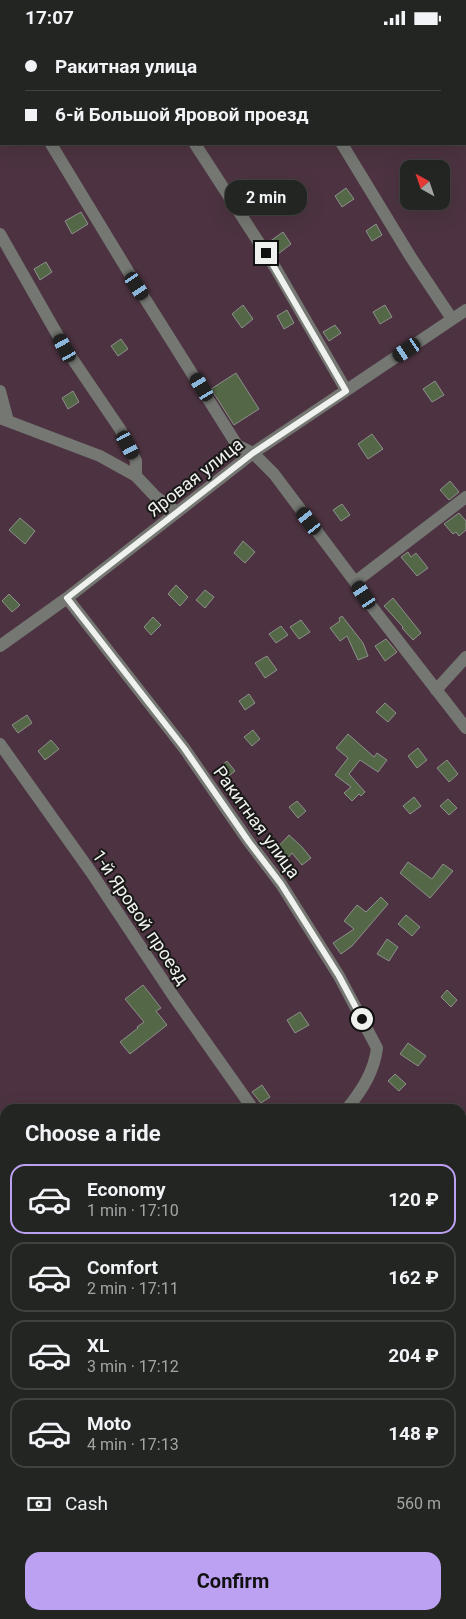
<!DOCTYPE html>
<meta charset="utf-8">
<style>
body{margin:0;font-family:Roboto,sans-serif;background:#2b2d2a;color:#f1f3f6;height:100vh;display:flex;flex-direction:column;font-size:19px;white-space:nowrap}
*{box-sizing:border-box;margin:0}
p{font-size:16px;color:#a3a5a5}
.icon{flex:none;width:28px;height:28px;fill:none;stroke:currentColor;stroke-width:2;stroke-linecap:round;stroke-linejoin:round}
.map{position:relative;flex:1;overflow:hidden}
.side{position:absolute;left:0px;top:1069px;width:466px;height:516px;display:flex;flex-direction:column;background:#232522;border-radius:15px 15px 0 0;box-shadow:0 5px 20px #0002,0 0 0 1px #404240}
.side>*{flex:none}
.guide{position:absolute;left:0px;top:0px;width:466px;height:110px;box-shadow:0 5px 20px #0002,0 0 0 1px #404240;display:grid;align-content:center;height:110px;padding:0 25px;background:#232522}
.needle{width:32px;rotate:320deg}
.tools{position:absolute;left:400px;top:125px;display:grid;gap:10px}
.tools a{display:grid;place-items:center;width:50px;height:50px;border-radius:10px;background:#232522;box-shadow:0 5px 20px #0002,0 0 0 1px #404240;font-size:25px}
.end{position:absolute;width:22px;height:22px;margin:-11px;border:6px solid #eff1ee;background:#111;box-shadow:0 0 0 2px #111}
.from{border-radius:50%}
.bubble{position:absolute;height:35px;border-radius:15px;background:#232522;box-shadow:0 5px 20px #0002,0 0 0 1px #404240;font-size:16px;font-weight:700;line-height:35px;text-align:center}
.car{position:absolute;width:15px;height:30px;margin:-15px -8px;border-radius:6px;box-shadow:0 0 4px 1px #0007;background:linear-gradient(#222 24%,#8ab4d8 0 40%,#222 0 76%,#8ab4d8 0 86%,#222 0)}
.guide b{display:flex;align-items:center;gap:18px;height:48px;font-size:19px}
.guide b+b{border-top:1px solid #404240}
.guide i{width:12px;height:12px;background:#f1f3f6}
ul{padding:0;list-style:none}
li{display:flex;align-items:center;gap:15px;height:70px;margin:0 10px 8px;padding:0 15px;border:2px solid #404240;border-radius:15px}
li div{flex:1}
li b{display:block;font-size:19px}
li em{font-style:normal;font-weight:700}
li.active{border-color:#bca0f2}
li>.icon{width:45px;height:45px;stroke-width:1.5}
h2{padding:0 25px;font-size:22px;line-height:60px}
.pay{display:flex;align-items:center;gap:12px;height:55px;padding:0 25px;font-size:19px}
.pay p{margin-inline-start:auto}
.action{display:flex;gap:10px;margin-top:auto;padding:10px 25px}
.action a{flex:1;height:58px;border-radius:15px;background:#bca0f2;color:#111;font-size:20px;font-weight:700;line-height:58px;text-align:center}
.status{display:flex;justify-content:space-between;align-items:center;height:35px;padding:0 25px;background:#232522;direction:ltr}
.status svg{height:14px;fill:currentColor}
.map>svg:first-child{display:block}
.green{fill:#4d3341;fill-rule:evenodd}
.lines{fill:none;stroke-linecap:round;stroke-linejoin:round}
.stream{stroke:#6b5763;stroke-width:4}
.building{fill:#546747;stroke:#8d908c}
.street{stroke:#747772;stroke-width:12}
.route{stroke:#eff1ee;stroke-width:6}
.labels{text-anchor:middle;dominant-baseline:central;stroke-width:4;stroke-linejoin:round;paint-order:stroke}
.street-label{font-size:18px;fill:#eff1ee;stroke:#181917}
</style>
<div class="status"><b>17:07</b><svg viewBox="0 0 49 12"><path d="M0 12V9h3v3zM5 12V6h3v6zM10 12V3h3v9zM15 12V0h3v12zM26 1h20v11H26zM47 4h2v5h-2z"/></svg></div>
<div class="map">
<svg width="466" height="1584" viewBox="0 0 466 1584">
<rect width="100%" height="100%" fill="#2f312d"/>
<path class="green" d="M0,0H466V1584H0V1423L5,1417V1580H461V1074H287L292,1066L286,1074H5V1414L0,1420ZM1,1H465V109H1ZM409,134H441V166H409Z"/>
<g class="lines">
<path class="stream" d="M461,1376L466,1372
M342,1584L343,1580"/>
</g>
<path class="building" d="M346,153L354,164L342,172L335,161Z
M81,177L88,189L72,199L65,186Z
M376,189L382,200L372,206L366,196Z
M283,197L291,209L278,219L269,207Z
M46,227L52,237L40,245L34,234Z
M243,270L253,284L242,293L232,279Z
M385,270L392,282L380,289L373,277Z
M287,275L294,288L284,294L277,281Z
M335,290L341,298L329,306L323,297Z
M121,304L128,314L118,321L111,311Z
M236,338L259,374L234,390L211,354Z
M435,346L444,360L432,367L423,354Z
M73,356L79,367L68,374L62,363Z
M372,399L383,414L368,424L358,409Z
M450,446L459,457L449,465L440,455Z
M342,469L350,480L341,486L333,475Z
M459,478L466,486V495L459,501L456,497L453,499L444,489Z
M20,483L35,496L25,509L9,495Z
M243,506L255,517L245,528L234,518Z
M408,517L411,522L416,518L428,533L417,541L401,522Z
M176,550L188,562L180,571L168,559Z
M205,555L214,562L205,573L196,565Z
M9,559L20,570L12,577L2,566Z
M393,563L421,598L413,605L402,593L403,592L384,571Z
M342,581L363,608L368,621L358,625L347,601L340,606L330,593L340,586L339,583Z
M153,582L161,590L151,600L144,592Z
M301,585L310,597L299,604L290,592Z
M281,591L288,600L276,608L269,599Z
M386,604L397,617L385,626L375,611Z
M267,621L277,635L265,643L255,628Z
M249,659L255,668L245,675L239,666Z
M385,668L396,678L388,687L376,677Z
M27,680L32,688L18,698L12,690Z
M253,695L260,704L252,711L244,702Z
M348,699L374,722L377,718L387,725L378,737L360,725L349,739L365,757L361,761L359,759L352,766L344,758L351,752L335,740L348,723L336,713Z
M51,705L59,714L45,725L38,716Z
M418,713L427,725L417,733L408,721Z
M447,725L458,739L449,747L437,733Z
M227,726L235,736L225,744L217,734Z
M414,762L421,771L410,779L403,771Z
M448,764L457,773L449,780L440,771Z
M297,766L306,776L298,783L289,772Z
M289,800L302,812L311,823L302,830L292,818L287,824L276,814Z
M408,827L432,844L443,829L453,836L430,863L400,838Z
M381,862L388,869L352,911L341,919L333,908L354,894L344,886L357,870L366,877Z
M406,880L420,892L412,901L398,889Z
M387,904L398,912L389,926L377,919Z
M143,950L161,973L156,976L167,990L130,1019L120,1007L138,993L137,992L144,987L125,964Z
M447,955L457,965L451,972L441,962Z
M300,977L309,990L295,998L287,985Z
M408,1008L426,1021L418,1031L400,1019Z
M395,1039L406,1049L399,1056L388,1046Z
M262,1050L270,1062L261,1068L252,1057Z"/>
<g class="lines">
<path class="street" d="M130,0V1
M275,0V1
M414,0V1
M0,26L1,28
M465,83L466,85
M51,109L137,251L237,410L253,418L274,439L355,547L372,572L466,693
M195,109L276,234L346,355
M342,109L412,224L452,284
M0,199L65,313L120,394L136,426V441
M0,356L8,386
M0,383L100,421L136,441L155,461L177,477
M355,547L466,462
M67,563L184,713L249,807L281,849L339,941L377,1013C374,1037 362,1055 347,1074
M0,611L67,563L253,418L466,275
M436,655L466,622
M0,709L91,837L174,962L253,1074
M0,1502L5,1496"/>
</g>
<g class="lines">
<path class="route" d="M266,218L346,356L253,418L67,563L184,713L249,807L281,849L339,941L362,984"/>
</g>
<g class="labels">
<g class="street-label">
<text transform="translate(195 442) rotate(-38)">Яровая улица</text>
<text transform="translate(257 787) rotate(54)">Ракитная улица</text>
<text transform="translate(141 882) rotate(56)">1-й Яровой проезд</text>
</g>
</g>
</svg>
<div class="tools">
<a><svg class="needle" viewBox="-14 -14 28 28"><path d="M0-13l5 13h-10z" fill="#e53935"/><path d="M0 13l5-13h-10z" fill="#a3a5a5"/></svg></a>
</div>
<i class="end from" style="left:362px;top:984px"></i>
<i class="end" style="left:266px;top:218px"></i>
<div class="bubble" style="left:225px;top:145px;width:82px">2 min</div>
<i class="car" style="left:137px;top:251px;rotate:147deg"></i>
<i class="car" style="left:65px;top:313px;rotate:331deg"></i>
<i class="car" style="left:407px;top:315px;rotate:236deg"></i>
<i class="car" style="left:202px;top:352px;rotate:329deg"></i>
<i class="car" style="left:128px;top:410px;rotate:152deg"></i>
<i class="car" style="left:309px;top:486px;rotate:323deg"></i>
<i class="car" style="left:364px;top:560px;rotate:326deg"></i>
<div class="guide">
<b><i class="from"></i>Ракитная улица</b>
<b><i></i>6-й Большой Яровой проезд</b>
</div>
<section class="side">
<h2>Choose a ride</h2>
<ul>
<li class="active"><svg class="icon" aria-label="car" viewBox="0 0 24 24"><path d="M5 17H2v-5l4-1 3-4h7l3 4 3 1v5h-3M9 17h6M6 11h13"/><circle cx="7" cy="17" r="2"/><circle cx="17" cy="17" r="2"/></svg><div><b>Economy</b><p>1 min · 17:10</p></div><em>120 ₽</em></li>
<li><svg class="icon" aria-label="car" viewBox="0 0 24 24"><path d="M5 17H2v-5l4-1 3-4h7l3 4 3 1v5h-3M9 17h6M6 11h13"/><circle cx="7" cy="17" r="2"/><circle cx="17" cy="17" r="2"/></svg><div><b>Comfort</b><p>2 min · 17:11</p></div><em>162 ₽</em></li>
<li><svg class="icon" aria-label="car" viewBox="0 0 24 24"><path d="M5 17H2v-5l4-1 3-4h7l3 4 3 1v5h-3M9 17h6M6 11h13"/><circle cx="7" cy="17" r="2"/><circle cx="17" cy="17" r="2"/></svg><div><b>XL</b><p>3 min · 17:12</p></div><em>204 ₽</em></li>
<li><svg class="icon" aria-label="car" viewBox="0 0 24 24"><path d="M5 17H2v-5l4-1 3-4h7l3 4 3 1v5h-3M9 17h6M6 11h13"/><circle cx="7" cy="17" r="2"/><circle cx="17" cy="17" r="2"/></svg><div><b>Moto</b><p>4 min · 17:13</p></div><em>148 ₽</em></li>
</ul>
<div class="pay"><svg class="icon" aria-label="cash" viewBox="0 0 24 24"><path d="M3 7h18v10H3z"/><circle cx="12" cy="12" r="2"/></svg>Cash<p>560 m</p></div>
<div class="action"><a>Confirm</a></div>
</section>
</div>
